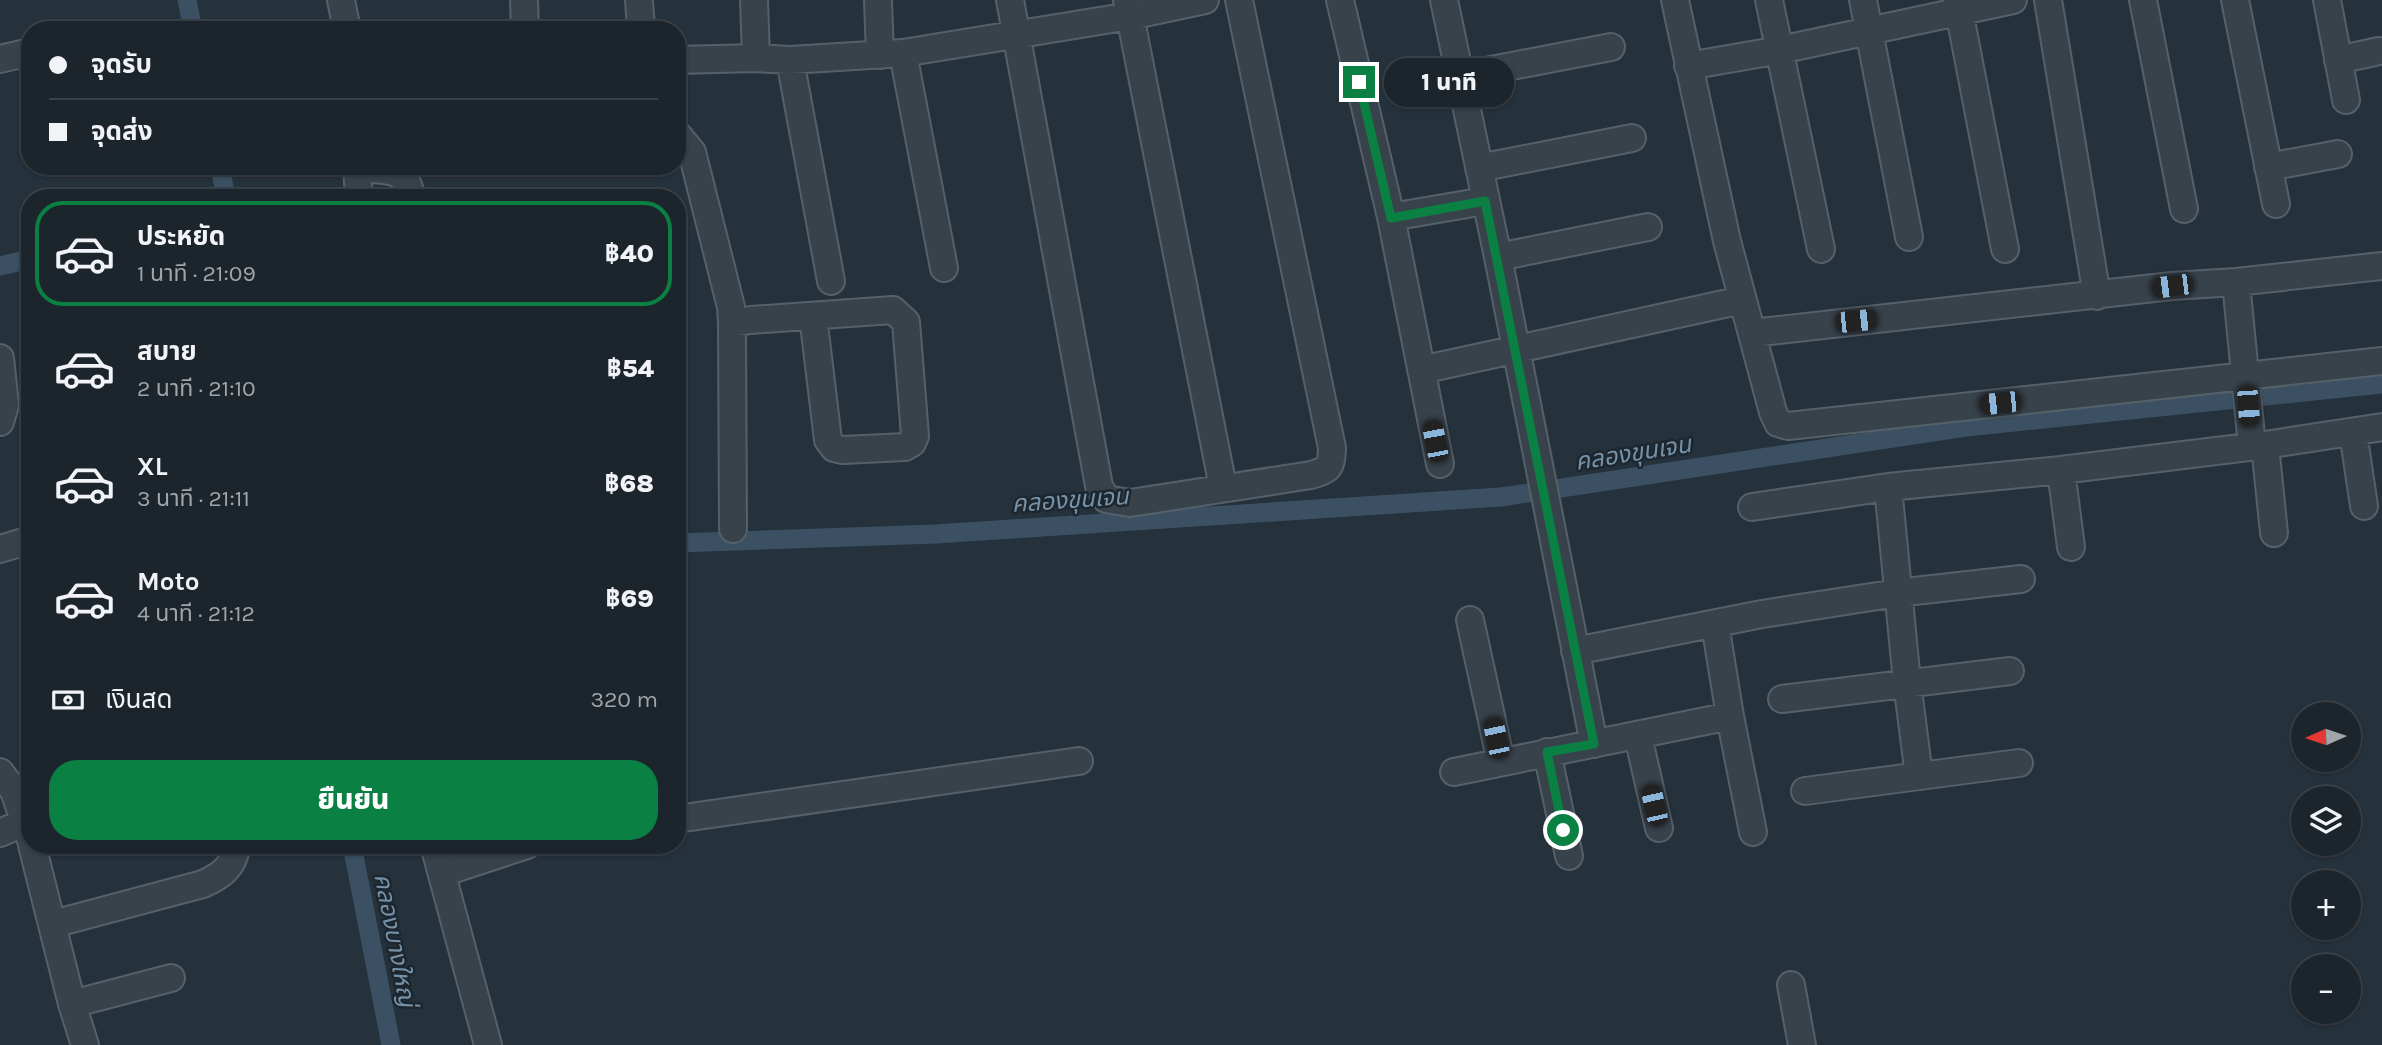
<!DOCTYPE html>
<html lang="th">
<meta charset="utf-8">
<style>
body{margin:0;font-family:Karla,"Noto Sans Thai",sans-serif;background:#252d34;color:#f1f3f6;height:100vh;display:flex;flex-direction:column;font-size:26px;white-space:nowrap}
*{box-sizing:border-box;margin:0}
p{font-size:23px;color:#a0a5a9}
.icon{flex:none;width:38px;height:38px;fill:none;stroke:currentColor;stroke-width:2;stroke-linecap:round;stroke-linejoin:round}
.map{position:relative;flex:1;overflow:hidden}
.sheet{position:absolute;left:21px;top:189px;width:665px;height:665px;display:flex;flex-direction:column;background:#1c252c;border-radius:28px;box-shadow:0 2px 5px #0004,0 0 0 2px #3a4248}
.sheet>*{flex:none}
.guide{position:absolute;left:21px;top:21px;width:665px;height:154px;border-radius:28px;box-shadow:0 2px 5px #0004,0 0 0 2px #3a4248;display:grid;align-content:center;height:154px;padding:0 28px;background:#1c252c}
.needle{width:46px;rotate:267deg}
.controls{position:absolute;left:2291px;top:702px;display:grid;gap:14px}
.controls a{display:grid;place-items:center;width:70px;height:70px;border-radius:50%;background:#1c252c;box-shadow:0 2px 5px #0004,0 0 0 2px #3a4248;font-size:35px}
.end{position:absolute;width:32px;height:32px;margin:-16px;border:9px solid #0b8043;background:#fff;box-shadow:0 0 0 4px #fff}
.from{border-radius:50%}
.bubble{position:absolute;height:49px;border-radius:24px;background:#1c252c;box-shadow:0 2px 5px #0004,0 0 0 2px #3a4248;font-size:23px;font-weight:800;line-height:49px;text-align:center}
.car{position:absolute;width:21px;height:42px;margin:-21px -10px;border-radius:9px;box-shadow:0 0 5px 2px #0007;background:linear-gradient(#222 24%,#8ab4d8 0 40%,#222 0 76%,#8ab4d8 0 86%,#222 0)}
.guide b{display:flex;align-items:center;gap:24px;height:66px;font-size:26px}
.guide b+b{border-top:2px solid #3a4248}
.guide i{width:18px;height:18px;background:#f1f3f6}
ul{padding:12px 0 0;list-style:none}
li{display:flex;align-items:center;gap:21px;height:105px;margin:0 14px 10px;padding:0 14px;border:4px solid transparent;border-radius:28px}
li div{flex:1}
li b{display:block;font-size:26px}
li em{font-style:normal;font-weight:800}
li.active{border-color:#0b8043}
li>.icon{width:63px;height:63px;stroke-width:1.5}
.pay{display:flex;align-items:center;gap:18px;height:77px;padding:0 28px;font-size:26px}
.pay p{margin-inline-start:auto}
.primary-button{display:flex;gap:14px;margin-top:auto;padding:14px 28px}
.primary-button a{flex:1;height:80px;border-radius:28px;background:#0b8043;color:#fff;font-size:28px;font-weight:800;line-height:80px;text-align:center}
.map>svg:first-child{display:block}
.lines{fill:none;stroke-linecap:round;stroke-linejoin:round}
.canal{stroke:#3b5163;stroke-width:19}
.minor-casing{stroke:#566069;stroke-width:30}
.minor{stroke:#38424b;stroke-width:26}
.route{stroke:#0b8043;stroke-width:9}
.labels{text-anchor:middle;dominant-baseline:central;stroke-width:5;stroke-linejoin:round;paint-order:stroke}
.water-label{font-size:24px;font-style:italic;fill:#7692a8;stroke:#1d2730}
</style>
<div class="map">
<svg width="2382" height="1045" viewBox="0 0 2382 1045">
<rect width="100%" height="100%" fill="#25313b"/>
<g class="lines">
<path class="canal" d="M187,0L193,30
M220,166L226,198
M0,266L30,259
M677,543L936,534L1501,497L1966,427L2382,384
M352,845L391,1045"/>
<defs>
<path id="minor" d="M341,0L347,30
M524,0L525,30
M639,0L641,30
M754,0L756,58
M878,0L880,55
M1010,0L1099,486L1106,499L1130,503L1311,475C1330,469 1331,468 1332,448L1239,0
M1127,0L1223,487
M1340,0L1391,217L1440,464
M1444,0L1498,257L1594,744
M1675,0L1727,241L1773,412L1778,423L1788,426L2382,361
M1769,0L1821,249
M1863,0L1909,237
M1957,0L2005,249
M2048,0L2097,296
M2143,0L2184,209
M2235,0L2276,204
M2327,0L2346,100
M903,53L944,268
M0,59L30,52
M677,60L756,58L790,60L903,53L1130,16L1205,0
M790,60L831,281
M2338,60L2379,51
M1688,66L1780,50L2013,0
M1460,76L1611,47
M677,134L692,152L731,307L732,323L733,529
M357,166L359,198
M2268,167L2338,154
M357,168C383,171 408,165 411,198
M1479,168L1632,138
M1391,217L1485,201
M1498,257L1648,227
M2236,282L2252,446
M732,323L751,320L893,310L906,322L915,436L912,443L905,447L843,450L834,448L828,440L813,316
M1752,333L2172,286L2236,282L2382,266
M0,358L5,405L0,422
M1421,370L1742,300
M2353,432L2364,506
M2265,445L2274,533
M2061,470L2071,547
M1888,487L1907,682L1919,776
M1752,507L1888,487L2061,470L2265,445L2382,427
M0,549L30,540
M1470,620L1501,762
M1715,624L1730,716L1753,832
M1575,651L1762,614L1897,593L2021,579
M1782,699L2010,671
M1638,736L1659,828
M1547,752L1569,856
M0,772L14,791L30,838
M1454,772L1730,716
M1805,791L2019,763
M677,819L1079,761
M0,833L25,822
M32,845L72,1004L85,1045
M434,845L488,1045
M442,873L527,845
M53,924L203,884C223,875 233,867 237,845
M1791,985L1802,1045
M72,1004L171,978"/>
</defs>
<use href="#minor" class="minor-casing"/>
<use href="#minor" class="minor"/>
</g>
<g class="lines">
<path class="route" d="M1359,82L1391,218L1485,201L1594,744L1547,752L1563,830"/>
</g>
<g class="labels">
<g class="water-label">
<text transform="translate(1633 453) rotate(-9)">คลองขุนเจน</text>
<text transform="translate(1070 500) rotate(-4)">คลองขุนเจน</text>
<text transform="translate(395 940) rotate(79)">คลองบางใหญ่</text>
</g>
</g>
</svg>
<div class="controls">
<a><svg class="needle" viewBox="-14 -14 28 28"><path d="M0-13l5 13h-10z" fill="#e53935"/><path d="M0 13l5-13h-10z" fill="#a0a5a9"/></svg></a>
<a><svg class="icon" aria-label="layers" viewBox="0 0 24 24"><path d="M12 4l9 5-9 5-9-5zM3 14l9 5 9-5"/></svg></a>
<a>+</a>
<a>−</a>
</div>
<i class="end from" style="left:1563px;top:830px"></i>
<i class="end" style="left:1359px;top:82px"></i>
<div class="bubble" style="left:1384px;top:58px;width:130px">1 นาที</div>
<i class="car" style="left:2172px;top:286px;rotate:263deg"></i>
<i class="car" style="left:1856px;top:321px;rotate:84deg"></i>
<i class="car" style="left:2000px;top:403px;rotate:264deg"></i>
<i class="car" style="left:2248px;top:406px;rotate:176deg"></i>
<i class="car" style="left:1435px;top:441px;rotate:349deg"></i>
<i class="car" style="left:1496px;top:738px;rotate:348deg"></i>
<i class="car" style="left:1654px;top:805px;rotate:347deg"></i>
<div class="guide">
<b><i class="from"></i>จุดรับ</b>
<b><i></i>จุดส่ง</b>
</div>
<section class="sheet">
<ul>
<li class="active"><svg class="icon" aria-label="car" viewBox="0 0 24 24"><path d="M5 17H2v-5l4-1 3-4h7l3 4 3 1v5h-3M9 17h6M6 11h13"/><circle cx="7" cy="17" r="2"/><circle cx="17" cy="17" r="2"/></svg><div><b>ประหยัด</b><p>1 นาที · 21:09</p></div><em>฿40</em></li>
<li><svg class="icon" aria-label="car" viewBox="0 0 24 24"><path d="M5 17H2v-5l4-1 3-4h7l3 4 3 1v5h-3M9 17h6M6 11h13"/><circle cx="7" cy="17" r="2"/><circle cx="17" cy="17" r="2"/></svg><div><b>สบาย</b><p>2 นาที · 21:10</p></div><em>฿54</em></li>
<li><svg class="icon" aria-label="car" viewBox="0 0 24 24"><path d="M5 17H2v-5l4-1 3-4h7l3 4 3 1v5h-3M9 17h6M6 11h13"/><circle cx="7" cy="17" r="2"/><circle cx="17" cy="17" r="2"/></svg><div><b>XL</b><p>3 นาที · 21:11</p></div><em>฿68</em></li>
<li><svg class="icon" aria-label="car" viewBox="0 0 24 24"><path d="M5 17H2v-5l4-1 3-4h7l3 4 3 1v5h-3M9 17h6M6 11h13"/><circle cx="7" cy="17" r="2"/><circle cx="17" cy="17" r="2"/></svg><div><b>Moto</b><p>4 นาที · 21:12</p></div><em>฿69</em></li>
</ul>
<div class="pay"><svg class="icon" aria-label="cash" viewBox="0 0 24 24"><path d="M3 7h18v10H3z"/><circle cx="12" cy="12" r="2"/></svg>เงินสด<p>320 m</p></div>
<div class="primary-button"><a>ยืนยัน</a></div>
</section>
</div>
